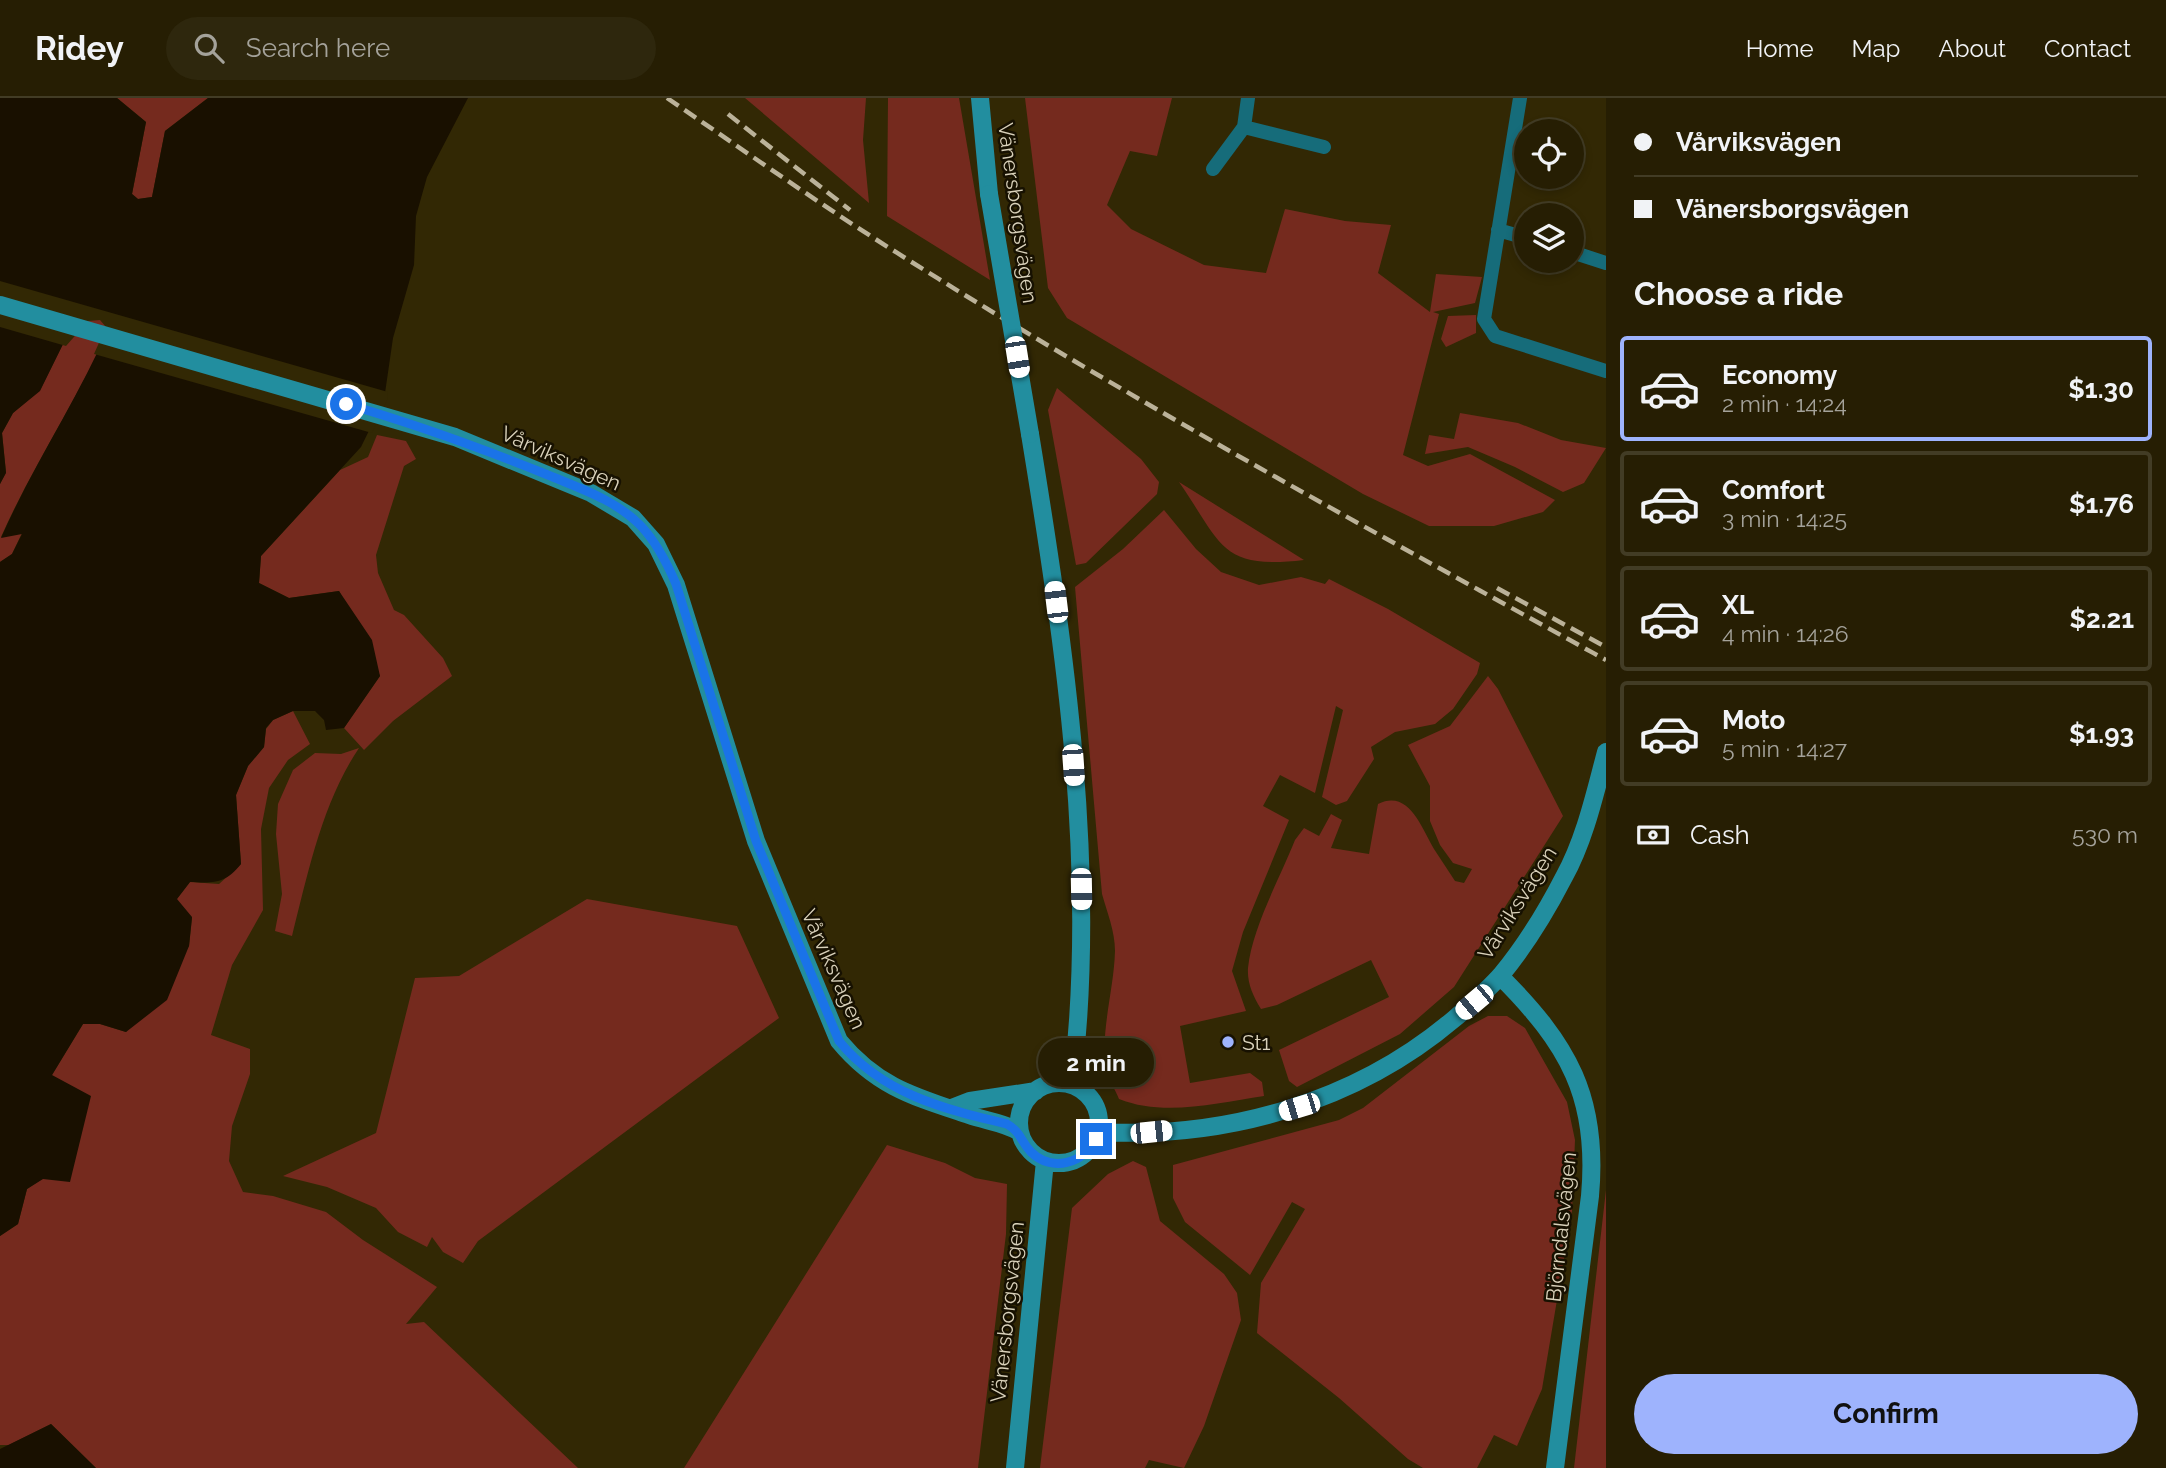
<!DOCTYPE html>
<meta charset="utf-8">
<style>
body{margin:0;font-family:Raleway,sans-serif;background:#2e270d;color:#f1f3f6;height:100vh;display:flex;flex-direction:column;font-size:26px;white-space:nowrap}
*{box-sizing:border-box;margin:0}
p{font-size:23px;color:#a4a29a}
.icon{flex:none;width:38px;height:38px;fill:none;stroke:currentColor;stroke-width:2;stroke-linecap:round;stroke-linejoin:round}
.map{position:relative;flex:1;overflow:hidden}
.side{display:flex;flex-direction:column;background:#261e03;width:560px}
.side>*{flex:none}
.banner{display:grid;align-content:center;height:154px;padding:0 28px;background:#261e03}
.buttons{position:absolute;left:1514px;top:21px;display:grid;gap:14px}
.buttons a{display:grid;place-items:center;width:70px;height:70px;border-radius:50%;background:#261e03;box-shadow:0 4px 10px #0003,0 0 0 2px #423c25;font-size:35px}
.end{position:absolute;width:32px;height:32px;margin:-16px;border:9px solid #1a73e8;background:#fff;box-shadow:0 0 0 4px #fff}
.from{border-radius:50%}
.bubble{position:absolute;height:49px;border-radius:24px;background:#261e03;box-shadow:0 4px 10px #0003,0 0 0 2px #423c25;font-size:23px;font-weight:700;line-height:49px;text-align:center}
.car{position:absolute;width:21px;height:42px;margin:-21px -10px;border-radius:9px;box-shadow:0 0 5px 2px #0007;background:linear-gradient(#fff 24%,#345 0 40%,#fff 0 76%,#345 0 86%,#fff 0)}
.banner b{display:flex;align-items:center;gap:24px;height:66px;font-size:26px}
.banner b+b{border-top:2px solid #423c25}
.banner i{width:18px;height:18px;background:#f1f3f6}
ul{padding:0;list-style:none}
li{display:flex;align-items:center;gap:21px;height:105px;margin:0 14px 10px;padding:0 14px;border:4px solid #423c25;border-radius:7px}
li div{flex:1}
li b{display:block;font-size:26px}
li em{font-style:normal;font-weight:700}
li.selected{border-color:#9eb3fd}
li>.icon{width:63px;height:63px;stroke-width:1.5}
h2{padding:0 28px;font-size:32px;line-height:84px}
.pay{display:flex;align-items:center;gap:18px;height:77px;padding:0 28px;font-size:26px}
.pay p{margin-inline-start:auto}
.cta{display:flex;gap:14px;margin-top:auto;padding:14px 28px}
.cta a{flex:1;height:80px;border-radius:42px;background:#9eb3fd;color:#111;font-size:28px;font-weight:700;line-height:80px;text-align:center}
header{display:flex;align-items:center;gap:42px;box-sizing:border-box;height:98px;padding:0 35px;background:#261e03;border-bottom:2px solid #423c25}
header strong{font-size:33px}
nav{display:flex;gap:38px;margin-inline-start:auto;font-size:24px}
.search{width:490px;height:63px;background:#2e270d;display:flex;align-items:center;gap:18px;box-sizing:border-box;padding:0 24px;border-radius:38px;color:#a4a29a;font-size:26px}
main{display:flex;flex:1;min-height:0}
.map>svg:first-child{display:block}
.green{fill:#752a1e}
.water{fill:#191000}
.pier{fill:#322804}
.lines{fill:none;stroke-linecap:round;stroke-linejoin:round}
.street{stroke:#166c7a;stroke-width:14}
.secondary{stroke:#228e9f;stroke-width:18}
.rail{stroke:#bbb299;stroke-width:4.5;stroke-dasharray:14 7;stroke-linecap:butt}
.secondary-bridge{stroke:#228e9f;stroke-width:18}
.route{stroke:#1a73e8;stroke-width:9}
.poi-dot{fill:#9eb3fd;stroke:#171101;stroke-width:2.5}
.labels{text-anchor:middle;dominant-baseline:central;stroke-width:5;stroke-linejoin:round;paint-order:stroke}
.street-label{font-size:21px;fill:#d9d1ba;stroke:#171101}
.poi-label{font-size:21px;fill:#d9d1ba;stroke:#171101;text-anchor:start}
</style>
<header>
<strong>Ridey</strong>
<div class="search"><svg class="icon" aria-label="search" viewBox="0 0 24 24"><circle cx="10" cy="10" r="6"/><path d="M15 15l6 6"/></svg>Search here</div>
<nav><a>Home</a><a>Map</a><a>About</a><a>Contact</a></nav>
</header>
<main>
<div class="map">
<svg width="1606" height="1370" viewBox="0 0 1606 1370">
<rect width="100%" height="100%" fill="#322804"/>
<path class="green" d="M117,0H208L165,33L152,99L138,101L132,96L146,24Z
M745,0H866L863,42L869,105Z
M888,0H959L990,182L887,118Z
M1025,0H1172L1157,58L1130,53L1107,107L1131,131L1204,167L1266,175L1285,111L1345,123L1391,127L1378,175L1430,214L1436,176L1482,179L1475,205L1433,214L1439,216L1403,357L1428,368L1470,356L1555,402L1543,414L1494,428H1429L1363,396L1067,220L1048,190Z
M1476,217V235L1446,249L1441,241L1448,218Z
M102,218L110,229C78,301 33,367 1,439L22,435L12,456L0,464V386L6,374L2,335L13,315L40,292L66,240L86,220Z
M1057,290L1141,361L1159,384L1157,396L1086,465L1076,467L1048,312Z
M1460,315L1518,325L1561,342L1606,350L1584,385L1563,394L1515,369L1468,349L1425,356L1429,337L1454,341Z
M377,337L406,343L416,361L404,368L376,457L378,475L394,512L404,517L443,560L452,578L393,623L364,652L344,630L380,578L339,493L289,500L259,485L261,458L340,372L368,359Z
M1179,384L1304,462C1220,472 1222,446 1179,384Z
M1164,412L1196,451L1221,474L1259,487L1301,479L1325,486L1329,481L1388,511L1480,565L1477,576L1453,611L1435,626L1395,634L1371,649L1374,661L1347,703L1336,707L1322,699L1343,612L1336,608L1315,695L1280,677L1263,708L1289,722L1243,834L1232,873L1246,913L1180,928L1190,985L1250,975L1262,984L1264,998C1217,1005 1164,1019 1119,1001C1115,991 1108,981 1106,971C1100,934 1114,892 1115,853C1115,833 1107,814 1102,796L1075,489L1123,451Z
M1488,578L1498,591L1563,718L1454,889L1400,936L1297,989L1289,983L1279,952L1389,899L1371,862L1277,907L1261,911C1253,898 1247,885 1248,870C1252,830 1280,780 1295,742L1304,730L1319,738L1331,716L1342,722L1331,750L1369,756L1378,706C1409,691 1421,729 1434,751C1441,762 1448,772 1455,783L1464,785L1472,771L1453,765L1440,747L1430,723V688L1408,647L1450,628Z
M293,613L310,646L288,662L269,690L261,731L263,812L232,867L211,937L250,951V976L232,1028L229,1063L243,1094L273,1098L326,1114L363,1142L437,1189L406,1226L424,1224L578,1370H96L51,1326L9,1347H0V1138L18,1126L27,1091L42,1081L52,977L83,926H100L126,934L189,848L192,820L176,802L190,784L219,786L241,766L236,697L248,668L264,649L266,631L273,622Z
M359,650C322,705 308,775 292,838L275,833L282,796L276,736L278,706L293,672L315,655L341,656Z
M587,801L737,828L779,920L478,1143L463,1165L443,1154L432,1139L427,1149L398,1134L376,1110L327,1089L283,1078L376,1035L415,880L459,878Z
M1488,918H1507L1525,930L1567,1004L1575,1042L1572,1113L1542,1291L1517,1348L1494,1337L1477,1370H1423L1408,1361L1339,1300L1257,1235L1261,1185L1305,1111L1292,1104L1250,1177L1185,1124L1173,1100V1067L1339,1022L1363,1010L1469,928Z
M887,1047L945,1065L975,1080L1007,1086L1006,1136L978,1370H684Z
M1133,1063L1146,1069L1160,1123L1224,1176L1237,1195L1241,1222L1204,1328L1184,1370L1149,1362L1145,1370H1040L1072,1110L1108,1076Z
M1606,1092V1370H1574Z"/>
<path class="water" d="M0,0H117L146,24L132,96L138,101L152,99L165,33L208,0H468L427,79L416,118L414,167L393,240L384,302L361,349L261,458L259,485L289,500L339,493L372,542L380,578L344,630L326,632L324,622L315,613H293L273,622L266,630L264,649L248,668L236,697L241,766C225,786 214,785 190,784L177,801L192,819L189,848L167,902L126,934L100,926H83L52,977L91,998L70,1084L43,1081L27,1091L18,1126L0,1138V464L12,456L22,436L1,440C33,367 78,301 109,229L102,219L86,220L66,240L40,293L13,315L2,335L6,375L0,386Z
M51,1326L96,1370H0V1351Z"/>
<path class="pier" d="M0,183L388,294L387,302L372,335L94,256L106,229L100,222L88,223L66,248L0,229Z"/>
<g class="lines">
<path class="street" d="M1520,0L1484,221L1495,238L1606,273
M1244,29L1324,49
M1213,71L1244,29L1248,0
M1498,132L1526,140
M1572,154L1606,165"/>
<path class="secondary" d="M980,0L989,96
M0,207L455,339L591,395L633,420L656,446L676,487L756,743L839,943C877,989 915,999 969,1017C986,1023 1003,1024 1020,1034
M1030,336C1065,550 1098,771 1072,987
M1500,878C1568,946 1599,999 1590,1098L1555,1370
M1019 1025a40 40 0 1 1 80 0a40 40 0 1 1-80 0Z
M952,1010L970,1003L1036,993
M1099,1034C1227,1041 1356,1004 1454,921C1470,907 1487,893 1501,877C1525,848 1547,812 1564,779C1585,741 1595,695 1606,654
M1015,1370L1045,1063"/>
<path class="rail" d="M667,0C742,51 815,103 891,151C1123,298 1365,429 1606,562
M728,16L850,112
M1497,490L1606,549"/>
<path class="secondary-bridge" d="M989,96L1030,336"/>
</g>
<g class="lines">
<path class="route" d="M346,306C415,326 481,350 548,377C579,390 616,402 641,428C657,445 667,465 676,486L756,743L839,943C882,996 944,1011 1007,1026C1022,1035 1020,1043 1031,1054C1052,1075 1084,1065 1096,1041"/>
</g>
<circle class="poi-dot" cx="1228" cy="944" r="7"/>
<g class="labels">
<g class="street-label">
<text transform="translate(1018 115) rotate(82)">Vänersborgsvägen</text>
<text transform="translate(561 360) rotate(24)">Vårviksvägen</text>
<text transform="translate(1517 805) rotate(-58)">Vårviksvägen</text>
<text transform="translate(834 871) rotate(66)">Vårviksvägen</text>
<text transform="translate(1561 1129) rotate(-84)">Björndalsvägen</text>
<text transform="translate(1007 1214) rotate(-84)">Vänersborgsvägen</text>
</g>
<g class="poi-label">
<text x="1242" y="944">St1</text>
</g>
</g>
</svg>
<div class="buttons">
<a><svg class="icon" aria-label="locate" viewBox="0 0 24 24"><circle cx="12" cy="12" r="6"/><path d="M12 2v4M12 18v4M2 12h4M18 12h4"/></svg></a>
<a><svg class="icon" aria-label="layers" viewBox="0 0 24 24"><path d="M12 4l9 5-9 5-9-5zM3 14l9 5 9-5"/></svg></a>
</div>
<i class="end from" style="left:346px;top:306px"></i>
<i class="end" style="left:1096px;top:1041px"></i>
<div class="bubble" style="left:1038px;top:940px;width:116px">2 min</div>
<i class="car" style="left:1017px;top:259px;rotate:171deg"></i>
<i class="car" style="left:1056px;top:504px;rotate:353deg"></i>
<i class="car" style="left:1073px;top:667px;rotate:176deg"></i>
<i class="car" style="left:1081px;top:791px;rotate:179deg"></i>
<i class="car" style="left:1474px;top:904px;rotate:230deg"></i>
<i class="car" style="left:1299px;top:1009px;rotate:253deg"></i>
<i class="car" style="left:1151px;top:1034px;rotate:84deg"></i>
</div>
<section class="side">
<div class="banner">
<b><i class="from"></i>Vårviksvägen</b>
<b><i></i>Vänersborgsvägen</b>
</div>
<h2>Choose a ride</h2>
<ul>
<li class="selected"><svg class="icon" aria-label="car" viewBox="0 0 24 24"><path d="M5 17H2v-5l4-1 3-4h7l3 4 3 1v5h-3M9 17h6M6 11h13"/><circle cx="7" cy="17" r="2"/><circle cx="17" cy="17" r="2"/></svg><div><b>Economy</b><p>2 min · 14:24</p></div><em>$1.30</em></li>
<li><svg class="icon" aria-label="car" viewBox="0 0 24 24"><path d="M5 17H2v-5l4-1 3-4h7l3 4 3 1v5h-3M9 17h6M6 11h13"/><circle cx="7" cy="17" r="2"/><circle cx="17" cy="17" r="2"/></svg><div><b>Comfort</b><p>3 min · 14:25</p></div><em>$1.76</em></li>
<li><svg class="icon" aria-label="car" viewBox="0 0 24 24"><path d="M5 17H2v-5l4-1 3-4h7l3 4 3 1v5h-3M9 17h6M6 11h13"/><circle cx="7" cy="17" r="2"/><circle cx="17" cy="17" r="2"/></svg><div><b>XL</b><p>4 min · 14:26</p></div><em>$2.21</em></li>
<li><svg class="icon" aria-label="car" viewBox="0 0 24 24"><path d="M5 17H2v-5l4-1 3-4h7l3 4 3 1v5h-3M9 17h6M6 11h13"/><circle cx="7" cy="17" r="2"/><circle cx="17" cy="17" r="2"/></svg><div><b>Moto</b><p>5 min · 14:27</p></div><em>$1.93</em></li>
</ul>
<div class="pay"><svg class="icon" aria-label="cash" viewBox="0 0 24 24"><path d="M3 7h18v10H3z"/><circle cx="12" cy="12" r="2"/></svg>Cash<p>530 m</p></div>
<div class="cta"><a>Confirm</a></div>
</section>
</main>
